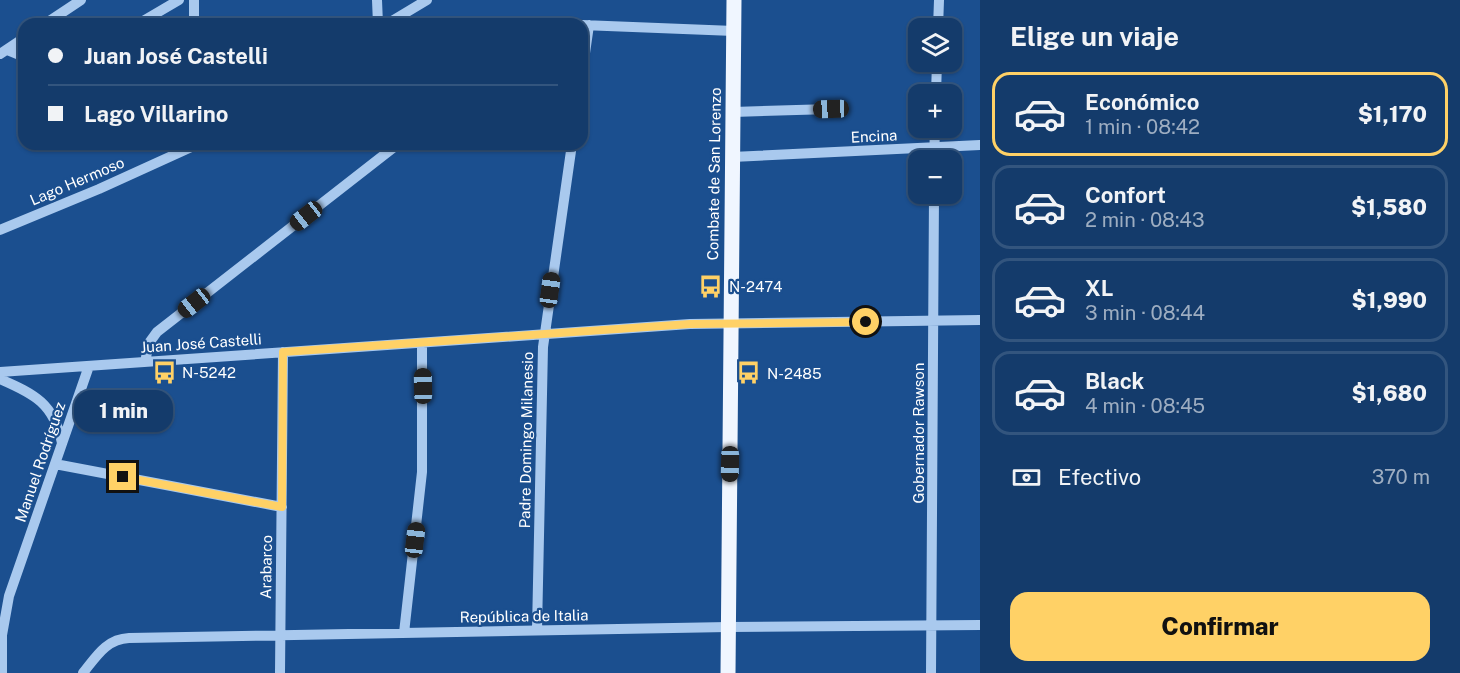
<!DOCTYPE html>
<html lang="es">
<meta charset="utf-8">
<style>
body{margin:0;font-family:"Public Sans",sans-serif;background:#1d4271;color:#f1f3f6;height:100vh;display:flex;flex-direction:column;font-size:22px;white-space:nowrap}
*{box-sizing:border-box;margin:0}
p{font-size:20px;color:#9dadc1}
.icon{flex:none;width:33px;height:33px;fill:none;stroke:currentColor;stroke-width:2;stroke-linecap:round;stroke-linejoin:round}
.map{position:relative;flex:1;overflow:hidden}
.side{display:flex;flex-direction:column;background:#143b6b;width:480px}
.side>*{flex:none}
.banner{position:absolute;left:18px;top:18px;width:570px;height:132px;border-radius:18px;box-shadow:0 2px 4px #0004,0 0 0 2px #33557e;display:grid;align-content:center;height:132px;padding:0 30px;background:#143b6b}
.controls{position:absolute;left:908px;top:18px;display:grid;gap:12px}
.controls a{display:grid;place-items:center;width:54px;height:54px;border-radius:12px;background:#143b6b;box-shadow:0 2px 4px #0004,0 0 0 2px #33557e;font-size:30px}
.end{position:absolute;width:27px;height:27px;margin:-14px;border:8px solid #ffd166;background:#111;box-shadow:0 0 0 3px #111}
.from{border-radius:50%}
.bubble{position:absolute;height:42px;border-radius:18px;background:#143b6b;box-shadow:0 2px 4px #0004,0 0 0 2px #33557e;font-size:20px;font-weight:800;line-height:42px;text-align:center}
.car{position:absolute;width:18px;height:36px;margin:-18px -9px;border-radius:8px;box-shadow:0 0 4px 2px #0007;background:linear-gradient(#222 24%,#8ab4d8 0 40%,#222 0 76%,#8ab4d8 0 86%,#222 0)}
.banner b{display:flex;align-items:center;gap:21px;height:57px;font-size:22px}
.banner b+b{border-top:2px solid #33557e}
.banner i{width:15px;height:15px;background:#f1f3f6}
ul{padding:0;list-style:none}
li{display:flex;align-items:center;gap:18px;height:84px;margin:0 12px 9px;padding:0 18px;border:3px solid #33557e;border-radius:18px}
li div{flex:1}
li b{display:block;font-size:22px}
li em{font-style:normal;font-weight:800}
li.active{border-color:#ffd166}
li>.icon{width:54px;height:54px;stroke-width:1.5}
h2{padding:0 30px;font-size:27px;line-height:72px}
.pay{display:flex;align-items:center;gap:15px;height:66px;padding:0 30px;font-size:22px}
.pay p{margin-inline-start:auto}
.button{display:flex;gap:12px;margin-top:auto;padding:12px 30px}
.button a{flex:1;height:69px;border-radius:18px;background:#ffd166;color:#111;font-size:24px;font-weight:800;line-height:69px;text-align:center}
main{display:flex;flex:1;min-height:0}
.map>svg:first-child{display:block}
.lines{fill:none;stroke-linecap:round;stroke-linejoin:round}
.minor{stroke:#a9c9ee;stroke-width:10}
.major{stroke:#f0f6ff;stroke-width:15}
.route{stroke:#ffd166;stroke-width:8}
.labels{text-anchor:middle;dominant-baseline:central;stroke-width:4.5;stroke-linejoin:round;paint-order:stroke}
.street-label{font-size:15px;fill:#fff;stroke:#1b4f8f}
.poi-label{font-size:15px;fill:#fff;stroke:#1b4f8f;text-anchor:start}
</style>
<main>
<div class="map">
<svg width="980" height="673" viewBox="0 0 980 673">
<rect width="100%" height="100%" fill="#1b4f8f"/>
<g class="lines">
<path class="minor" d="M194,0V24
M377,0L378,24
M45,24L81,0
M138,24L179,0
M387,24L427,0
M582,25L734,31
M938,28L939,0
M7,50L24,57
M0,54L24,38
M582,74L589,25
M936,94L937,62
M733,112L831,109
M732,157L980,145
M934,160L935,128
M0,230L99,189L198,144
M145,362L149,343L157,332L398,144
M0,372L690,324L980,320
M0,379C35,394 54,404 62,443
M55,464L282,507
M537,630L543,347L572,144
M404,633L422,472V343
M2,673V635L9,596L89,366
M83,673C96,657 106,639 129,638L728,627L980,625
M280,673L283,352
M931,673L934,194"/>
<path class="major" d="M728,673L734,0"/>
</g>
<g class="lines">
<path class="route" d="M123,477L282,507L283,352L690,324L866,322"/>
</g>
<defs>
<symbol id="bus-bare" viewBox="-9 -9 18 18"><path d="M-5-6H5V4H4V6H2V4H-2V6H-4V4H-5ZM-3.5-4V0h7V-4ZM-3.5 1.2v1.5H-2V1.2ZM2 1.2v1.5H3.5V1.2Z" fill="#ffd166" stroke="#1b4f8f" stroke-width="2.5" paint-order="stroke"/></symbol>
</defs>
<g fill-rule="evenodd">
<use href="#bus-bare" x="694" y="270" width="33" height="33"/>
<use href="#bus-bare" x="148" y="356" width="33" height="33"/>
<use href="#bus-bare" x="732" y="356" width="33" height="33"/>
</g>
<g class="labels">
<g class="street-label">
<text transform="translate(874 136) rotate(-3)">Encina</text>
<text transform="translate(714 174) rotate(-89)">Combate de San Lorenzo</text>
<text transform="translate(77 181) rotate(-23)">Lago Hermoso</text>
<text transform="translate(201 343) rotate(-4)">Juan José Castelli</text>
<text transform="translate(918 433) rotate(-90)">Gobernador Rawson</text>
<text transform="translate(526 440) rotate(-89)">Padre Domingo Milanesio</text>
<text transform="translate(40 462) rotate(-71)">Manuel Rodríguez</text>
<text transform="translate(266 567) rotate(-89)">Arabarco</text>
<text transform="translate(524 616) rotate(-1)">República de Italia</text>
</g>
<g class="poi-label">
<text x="729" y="286">N-2474</text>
<text x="182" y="372">N-5242</text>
<text x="767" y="373">N-2485</text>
</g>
</g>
</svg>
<div class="controls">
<a><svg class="icon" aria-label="layers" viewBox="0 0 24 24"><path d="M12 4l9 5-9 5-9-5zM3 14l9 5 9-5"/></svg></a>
<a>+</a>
<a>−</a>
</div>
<i class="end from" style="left:866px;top:322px"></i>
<i class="end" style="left:123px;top:477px"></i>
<div class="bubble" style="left:74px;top:390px;width:99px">1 min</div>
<i class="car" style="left:831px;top:109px;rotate:268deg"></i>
<i class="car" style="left:306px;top:216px;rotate:232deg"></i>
<i class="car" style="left:550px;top:290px;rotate:8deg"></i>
<i class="car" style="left:194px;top:303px;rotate:232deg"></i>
<i class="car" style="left:423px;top:386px;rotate:359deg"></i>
<i class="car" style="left:730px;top:464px;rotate:181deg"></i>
<i class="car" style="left:415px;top:540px;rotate:7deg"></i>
<div class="banner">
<b><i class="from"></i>Juan José Castelli</b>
<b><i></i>Lago Villarino</b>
</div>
</div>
<section class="side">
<h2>Elige un viaje</h2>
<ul>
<li class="active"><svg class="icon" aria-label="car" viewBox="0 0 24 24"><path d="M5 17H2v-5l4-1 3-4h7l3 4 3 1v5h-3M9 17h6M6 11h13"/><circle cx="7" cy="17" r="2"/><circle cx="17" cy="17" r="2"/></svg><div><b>Económico</b><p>1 min · 08:42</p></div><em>$1,170</em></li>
<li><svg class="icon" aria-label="car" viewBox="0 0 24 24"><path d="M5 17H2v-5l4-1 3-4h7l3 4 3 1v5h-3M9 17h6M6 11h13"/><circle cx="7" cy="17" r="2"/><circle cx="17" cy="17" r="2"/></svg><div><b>Confort</b><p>2 min · 08:43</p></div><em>$1,580</em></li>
<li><svg class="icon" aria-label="car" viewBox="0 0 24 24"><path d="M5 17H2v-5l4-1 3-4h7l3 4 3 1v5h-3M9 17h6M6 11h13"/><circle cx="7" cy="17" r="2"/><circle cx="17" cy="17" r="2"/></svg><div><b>XL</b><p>3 min · 08:44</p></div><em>$1,990</em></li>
<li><svg class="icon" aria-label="car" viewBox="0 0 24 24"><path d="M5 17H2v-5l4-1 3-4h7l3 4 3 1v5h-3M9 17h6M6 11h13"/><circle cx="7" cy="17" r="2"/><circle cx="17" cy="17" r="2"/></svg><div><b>Black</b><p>4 min · 08:45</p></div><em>$1,680</em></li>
</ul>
<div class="pay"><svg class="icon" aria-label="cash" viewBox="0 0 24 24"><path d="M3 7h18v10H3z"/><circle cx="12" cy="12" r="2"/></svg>Efectivo<p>370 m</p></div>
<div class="button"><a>Confirmar</a></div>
</section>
</main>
